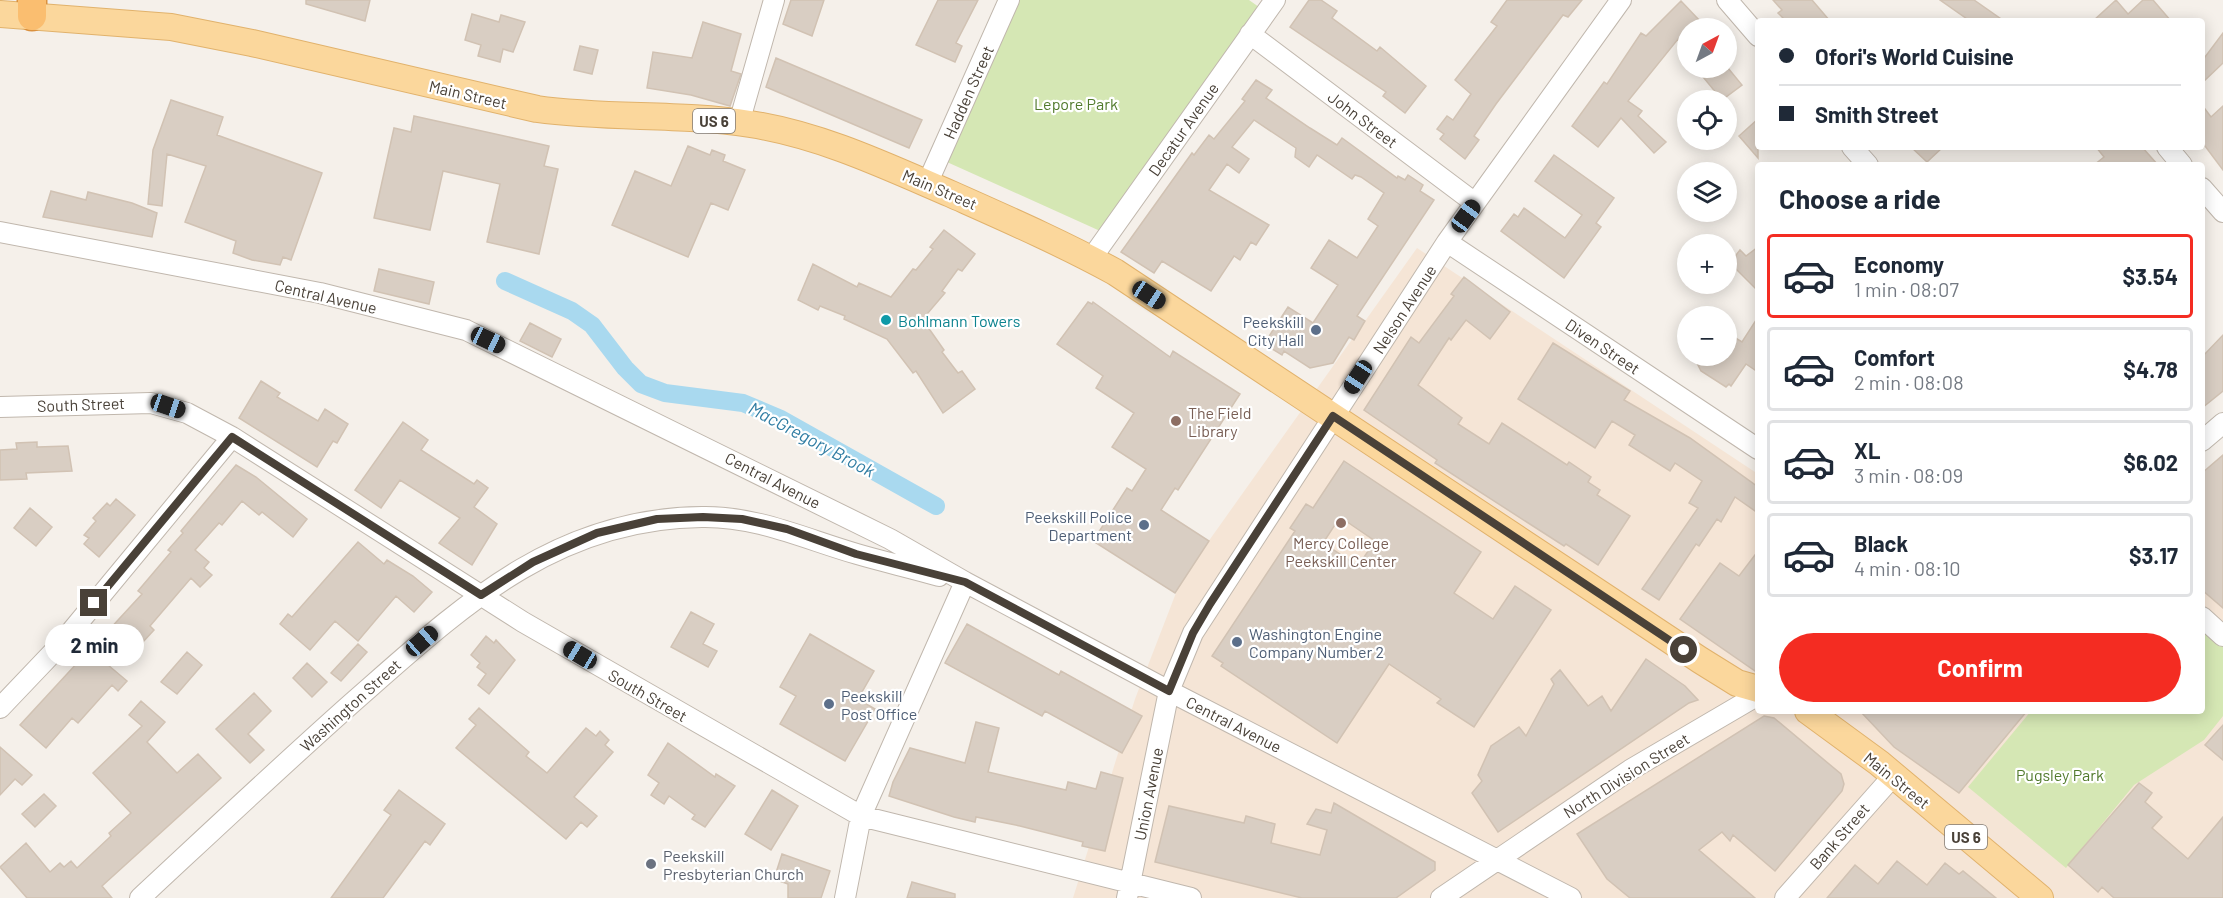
<!DOCTYPE html>
<meta charset="utf-8">
<style>
body{margin:0;font-family:Barlow,sans-serif;background:#f2f2f3;color:#1f2937;height:100vh;display:flex;flex-direction:column;font-size:22px;white-space:nowrap}
*{box-sizing:border-box;margin:0}
p{font-size:20px;color:#747a83}
.icon{flex:none;width:33px;height:33px;fill:none;stroke:currentColor;stroke-width:2;stroke-linecap:round;stroke-linejoin:round}
.map{position:relative;flex:1;overflow:hidden}
.sheet{position:absolute;left:1755px;top:162px;width:450px;height:552px;display:flex;flex-direction:column;background:#fff;border-radius:6px;box-shadow:0 3px 15px #0003}
.sheet>*{flex:none}
.guide{position:absolute;left:1755px;top:18px;width:450px;height:132px;border-radius:6px;box-shadow:0 3px 15px #0003;display:grid;align-content:center;height:132px;padding:0 24px;background:#fff}
.needle{width:39px;rotate:41deg}
.controls{position:absolute;left:1677px;top:18px;display:grid;gap:12px}
.controls a{display:grid;place-items:center;width:60px;height:60px;border-radius:50%;background:#fff;box-shadow:0 3px 15px #0003;font-size:30px}
.end{position:absolute;width:27px;height:27px;margin:-14px;border:8px solid #494138;background:#fff;box-shadow:0 0 0 3px #fff}
.from{border-radius:50%}
.bubble{position:absolute;height:42px;border-radius:21px;background:#fff;box-shadow:0 3px 15px #0003;font-size:20px;font-weight:700;line-height:42px;text-align:center}
.car{position:absolute;width:18px;height:36px;margin:-18px -9px;border-radius:8px;box-shadow:0 0 4px 2px #0007;background:linear-gradient(#222 24%,#8ab4d8 0 40%,#222 0 76%,#8ab4d8 0 86%,#222 0)}
.guide b{display:flex;align-items:center;gap:21px;height:57px;font-size:22px}
.guide b+b{border-top:2px solid #e0e1e3}
.guide i{width:15px;height:15px;background:#1f2937}
ul{padding:0;list-style:none}
li{display:flex;align-items:center;gap:18px;height:84px;margin:0 12px 9px;padding:0 12px;border:3px solid #e0e1e3;border-radius:6px}
li div{flex:1}
li b{display:block;font-size:22px}
li em{font-style:normal;font-weight:700}
li.active{border-color:#f42c22}
li>.icon{width:54px;height:54px;stroke-width:1.5}
h2{padding:0 24px;font-size:27px;line-height:72px}
.action{display:flex;gap:12px;margin-top:auto;padding:12px 24px}
.action a{flex:1;height:69px;border-radius:36px;background:#f42c22;color:#fff;font-size:24px;font-weight:700;line-height:69px;text-align:center}
.map>svg:first-child{display:block}
.commercial{fill:#f5e5d6}
.green{fill:#d5e7b4}
.lines{fill:none;stroke-linecap:round;stroke-linejoin:round}
.canal{stroke:#a9d9ef;stroke-width:18}
.building{fill:#d9cec3;stroke:#d1c2b3;stroke-width:1.5;fill-rule:evenodd}
.minor-casing{stroke:#c0b7ad;stroke-width:22}
.major-casing{stroke:#e1b26c;stroke-width:28}
.highway-casing{stroke:#da913f;stroke-width:31}
.minor{stroke:#fff;stroke-width:20}
.major{stroke:#fbd79c;stroke-width:26}
.highway{stroke:#fabe70;stroke-width:28}
.route{stroke:#494138;stroke-width:8}
.culture-dot{fill:#0f9aa8;stroke:#fff;stroke-width:2}
.service-dot{fill:#5c6f8a;stroke:#fff;stroke-width:2}
.education-dot{fill:#8d6e63;stroke:#fff;stroke-width:2}
.worship-dot{fill:#6b7280;stroke:#fff;stroke-width:2}
.labels{text-anchor:middle;dominant-baseline:central;stroke-width:4.5;stroke-linejoin:round;paint-order:stroke}
.shield{fill:#fff;stroke:#807a74;stroke-width:1.5}
.shield-label{font-size:15px;font-weight:bold;fill:#494138}
.street-label{font-size:16px;fill:#494138;stroke:#fff}
.park-label{font-size:16px;fill:#517a2c;stroke:#fff}
.culture-label{font-size:16px;fill:#0d838f;stroke:#fff;text-anchor:start}
.service-label{font-size:16px;fill:#4e5e75;stroke:#fff;text-anchor:end}
.education-label{font-size:16px;fill:#785e54;stroke:#fff;text-anchor:start}
.worship-label{font-size:16px;fill:#5b616d;stroke:#fff;text-anchor:start}
.water-label{font-size:18px;font-style:italic;fill:#307da3;stroke:#fff}
</style>
<div class="map">
<svg width="2223" height="898" viewBox="0 0 2223 898">
<rect width="100%" height="100%" fill="#f5f0ea"/>
<path class="commercial" d="M1417,248L1758,474V711H2202V474L2223,455V898H1073L1135,699L1181,580Z"/>
<path class="green" d="M1010,0H1249L1266,12L1109,235L938,158Z
M2202,619L2223,639V716L2204,740L2134,785L2066,868L1968,787L2031,711H2202Z"/>
<g class="lines">
<path class="canal" d="M505,281L572,311L592,325L625,368L641,384L665,393L743,403L781,419L936,506"/>
</g>
<path class="building" d="M306,0H370L365,21L306,4Z
M791,0H824L812,36L783,24Z
M938,0H978L956,43L962,46L955,62L916,45Z
M1309,0H1321L1337,11L1332,18L1377,51L1380,47L1426,86L1405,113L1383,96L1386,92L1290,27Z
M1507,0H1582L1568,17L1563,15L1496,104L1474,136L1479,140L1465,159L1440,139L1444,134L1437,129L1447,116L1453,120L1471,94L1455,80L1497,26L1491,22Z
M1773,0H1812L1830,21H1786L1778,13L1782,10Z
M1940,0H1974L2004,21H1970Z
M2116,0L2128,14L2143,0H2153L2171,21H2093Z
M1681,1L1700,21L1692,28H1688V49L1678,39L1628,101L1642,111L1638,116L1666,142L1654,153L1621,118L1598,147L1572,126L1604,82L1607,84L1641,33L1646,36Z
M472,14L499,22L501,15L525,22L513,52L503,49L500,62L478,56L481,45L465,40Z
M703,22L741,34L731,71L741,74L730,106L691,95L647,88L653,52L692,58Z
M2223,33V63L2202,83V61Z
M580,46L598,50L592,74L574,70Z
M776,58L922,120L909,148L766,87Z
M1715,68H1728L1742,85L1722,100L1703,77Z
M1256,80L1272,90L1266,98L1310,128L1337,145L1342,138L1397,178L1398,176L1405,180L1408,175L1423,185L1420,191L1434,200L1357,316L1365,321L1354,340L1349,337L1333,363L1310,368L1284,351L1282,355L1264,344L1288,307L1313,323L1338,285L1311,268L1329,240L1357,258L1378,226L1368,219L1384,193L1361,177L1355,175L1352,179L1317,155L1309,167L1295,157L1296,148L1254,120L1232,147L1249,159L1239,173L1227,164L1209,190L1269,225L1256,245L1251,242L1240,260L1234,256L1211,291L1162,261L1154,273L1121,252L1192,153L1194,155L1209,135L1214,139L1245,101L1242,99Z
M171,100L223,117L217,135L322,173L291,260L283,257L280,265L252,260L233,253L236,241L185,222L206,166L167,154L162,206L148,204L153,150Z
M2202,105L2211,117L2223,106V170L2202,142Z
M414,116L549,146L544,166L558,169L539,254L487,242L500,184L443,171L430,230L374,218L394,128L411,132Z
M1758,119V158L1739,136Z
M688,146L710,155L712,150L725,155L723,161L745,170L728,210L711,203L688,257L612,225L635,171L671,186Z
M1911,147H1943L1927,162Z
M2096,147H2142L2158,165H2094L2104,157Z
M1554,155L1614,198L1596,223L1601,227L1564,278L1501,231L1514,214L1518,217L1524,208L1565,238L1582,215L1535,181Z
M51,191L86,200L88,192L132,203L157,213L152,237L43,217Z
M944,230L975,254L962,271L958,269L942,291L945,293L927,314L925,323L944,350L942,352L958,373L962,371L975,389L943,413L916,371L913,373L887,339L844,319L845,316L820,306L818,310L798,300L813,264L857,287L859,283L891,297L913,269L916,270L933,249L930,247Z
M1758,247V291L1730,263L1740,250L1746,256Z
M379,269L434,282L429,304L374,291Z
M1464,277L1510,312L1490,339L1466,320L1451,340L1449,338L1418,385L1462,418L1458,424L1489,444L1502,423L1567,465L1569,462L1591,477L1588,482L1600,490L1597,495L1630,516L1598,565L1566,544L1564,546L1435,463L1437,460L1364,410L1411,337L1419,343L1454,296L1451,294Z
M1088,302L1092,304L1093,302L1170,357L1173,351L1240,394L1178,490L1175,488L1161,510L1209,541L1175,593L1093,541L1127,488L1132,491L1146,469L1112,447L1134,413L1096,388L1103,376L1057,344Z
M1758,317V372L1746,364L1731,386L1729,384L1726,387L1701,371L1697,363L1702,356H1726V332L1742,342Z
M530,323L561,339L552,357L520,341Z
M2223,335V391L2202,408V357Z
M1553,343L1630,391L1624,400L1690,438L1758,487V513L1735,497L1721,522L1717,519L1699,546L1696,544L1659,600L1642,589L1698,508L1689,503L1702,481L1675,463L1670,471L1629,445L1635,435L1612,421L1595,448L1518,399Z
M261,381L280,393L277,397L318,421L325,409L348,424L337,443L333,441L317,467L239,418Z
M403,422L428,440L421,450L474,484L477,480L488,488L474,507L497,524L472,565L439,543L460,518L400,480L381,508L355,490Z
M37,442V447L68,446L72,471L26,473L27,479L0,480V450L17,449L16,443Z
M2223,455V608L2202,590V473Z
M1344,461L1481,552L1454,593L1493,619L1515,586L1551,610L1474,727L1437,703L1441,699L1389,664L1337,743L1221,666L1223,663L1212,656L1295,531L1290,528L1306,504L1313,508ZM1340,517L1375,541L1358,566L1323,543Z
M236,465L256,477L307,519L293,537L262,512L259,515L242,501L222,525L219,523L195,550L209,562L204,568L212,575L200,587L191,578L150,626L154,630L142,643L137,639L131,646L127,642L108,665L127,681L118,691L112,685L78,723L72,718L46,748L20,725L79,661L76,659L86,647L104,630L107,632L142,594L138,591L171,552L168,550L183,533L181,531Z
M116,499L135,515L99,557L84,544L89,538L84,535L96,521L93,518L107,503L110,506Z
M30,508L52,527L36,546L14,528Z
M358,542L384,564L387,560L413,576L432,592L414,612L396,596L358,641L335,621L310,650L280,624L288,614L292,617Z
M1758,551V673L1680,619L1720,563L1739,576Z
M691,612L714,624L703,644L717,651L708,667L671,647Z
M967,624L1059,675L1061,671L1142,716L1122,753L1045,711L1042,716L945,663Z
M810,634L874,671L858,699L875,709L845,761L780,724L796,696L780,687Z
M486,636L494,643L496,640L515,660L489,694L478,685L486,674L477,667L480,663L471,655Z
M358,644L367,652L341,681L331,673Z
M187,652L202,665L177,694L161,682Z
M1646,659L1685,686L1698,700L1689,703L1498,832L1472,793L1482,781L1478,775L1491,746L1519,727L1526,736L1554,684L1551,679L1560,670L1588,706L1602,696L1611,711Z
M307,663L327,682L312,697L293,678Z
M254,693L271,711L248,734L264,750L250,763L216,729Z
M141,701L165,722L147,742L177,773L198,754L221,778L102,886L112,898H27L0,867L26,843L50,872L60,863L64,867L71,861L77,868L111,836L109,833L131,813L93,773L142,726L129,715Z
M479,708L529,752L526,756L547,773L586,728L596,736L600,731L609,740L605,745L613,752L574,797L597,816L587,827L581,822L566,839L456,748L476,725L469,719Z
M1860,711H2027L1959,793L1894,747Z
M1764,716L1774,718L1841,774L1844,784L1842,791L1775,871L1733,835L1730,841L1722,832L1699,850L1755,898H1630L1607,879L1577,834Z
M976,722L999,728L988,772L1066,790L1068,782L1096,789L1101,772L1123,778L1105,851L1082,846L1083,842L1020,826L976,817L975,822L954,817L889,796L893,782L910,748L965,763Z
M2223,725V760L2205,745Z
M668,743L715,777L716,774L735,786L705,827L692,819L695,815L669,796L664,804L651,795L659,783L648,775Z
M0,747L32,775L22,785L15,779L0,795Z
M2139,783L2152,793L2145,802L2162,817L2152,828L2188,859L2223,817V898H2114L2102,887L2098,892L2068,865Z
M399,790L445,824L430,845L425,841L383,898H331L391,815L384,810Z
M772,790L798,806L771,850L745,834Z
M44,794L56,806L35,827L22,814Z
M1334,803L1435,862V870L1396,898H1302L1155,862L1169,806L1244,823L1246,816L1275,824L1271,843L1320,855L1327,830L1307,824L1316,809L1331,813Z
M782,854L830,871L821,898H788V884L774,879Z
M1897,861L1927,885L1945,863L1959,874L1963,871L1996,898H1827L1855,865L1878,884Z
M912,882L955,894V898H907Z"/>
<g class="lines">
<defs>
<path id="minor" d="M1727,0L1758,36
M1250,34L1475,203
M739,123L774,0
M1852,147L1868,165
M2167,147L2182,165
M927,184L1009,0
M2202,188L2223,212
M0,232L320,293L466,330L890,539L965,582L1169,691L1571,898
M1447,242L1758,449
M1091,259L1275,0
M0,407L151,403L187,413L232,437L523,622L861,816L1191,898
M2202,441L2223,423
M2202,617L2223,636
M0,708L60,645L232,437
M140,898C210,833 280,767 352,703C457,611 552,518 702,517C757,516 805,539 857,554C884,562 912,568 939,576
M845,898L861,816L965,582
M1127,898L1169,691L1193,633L1447,242L1621,0
M1441,898L1630,770L1758,695
M1785,898L1894,775"/>
<path id="major" d="M0,14L171,27L252,43L537,109C608,119 680,113 750,124C821,135 886,166 951,194C1007,219 1062,243 1115,272L1700,660L1737,683L1758,689
M1808,711L1879,763L2040,898"/>
<path id="highway" d="M32,16V0"/>
</defs>
<use href="#minor" class="minor-casing"/>
<use href="#major" class="major-casing"/>
<use href="#highway" class="highway-casing"/>
<use href="#minor" class="minor"/>
<use href="#major" class="major"/>
<use href="#highway" class="highway"/>
</g>
<g class="lines">
<path class="route" d="M94,603L232,437L481,595L533,562L597,533L657,519L703,517L742,519L787,529L856,554L965,582L1169,691L1193,633L1210,604L1333,416L1684,650"/>
</g>
<circle class="culture-dot" cx="886" cy="320" r="6"/>
<g class="service-dot">
<circle cx="1316" cy="330" r="6"/>
<circle cx="1144" cy="525" r="6"/>
<circle cx="1237" cy="642" r="6"/>
<circle cx="829" cy="704" r="6"/>
</g>
<g class="education-dot">
<circle cx="1176" cy="421" r="6"/>
<circle cx="1341" cy="523" r="6"/>
</g>
<circle class="worship-dot" cx="651" cy="864" r="6"/>
<g class="labels">
<g class="shield">
<rect x="693" y="109" width="42" height="24" rx="4.5"/>
<rect x="1945" y="825" width="42" height="24" rx="4.5"/>
</g>
<g class="shield-label">
<text x="714" y="121">US 6</text>
<text x="1966" y="837">US 6</text>
</g>
<g class="street-label">
<text transform="translate(968 92) rotate(-66)">Hadden Street</text>
<text transform="translate(468 94) rotate(13)">Main Street</text>
<text transform="translate(1363 119) rotate(37)">John Street</text>
<text transform="translate(1183 129) rotate(-55)">Decatur Avenue</text>
<text transform="translate(940 189) rotate(23)">Main Street</text>
<text transform="translate(326 296) rotate(13)">Central Avenue</text>
<text transform="translate(1404 309) rotate(-57)">Nelson Avenue</text>
<text transform="translate(1603 346) rotate(34)">Diven Street</text>
<text transform="translate(81 404) rotate(-2)">South Street</text>
<text transform="translate(773 480) rotate(27)">Central Avenue</text>
<text transform="translate(648 695) rotate(30)">South Street</text>
<text transform="translate(350 705) rotate(-42)">Washington Street</text>
<text transform="translate(1234 724) rotate(27)">Central Avenue</text>
<text transform="translate(1626 775) rotate(-32)">North Division Street</text>
<text transform="translate(1897 780) rotate(39)">Main Street</text>
<text transform="translate(1148 794) rotate(-79)">Union Avenue</text>
<text transform="translate(1839 836) rotate(-49)">Bank Street</text>
</g>
<g class="park-label">
<text x="1076" y="103">Lepore Park</text>
<text x="2060" y="774">Pugsley Park</text>
</g>
<g class="culture-label">
<text x="898" y="320">Bohlmann Towers</text>
</g>
<g class="service-label">
<text x="1304" y="321">Peekskill<tspan x="1304" dy="18">City Hall</tspan></text>
<text x="1132" y="516">Peekskill Police<tspan x="1132" dy="18">Department</tspan></text>
<text x="1249" y="633" text-anchor="start">Washington Engine<tspan x="1249" dy="18">Company Number 2</tspan></text>
<text x="841" y="695" text-anchor="start">Peekskill<tspan x="841" dy="18">Post Office</tspan></text>
</g>
<g class="education-label">
<text x="1188" y="412">The Field<tspan x="1188" dy="18">Library</tspan></text>
<text x="1341" y="542" text-anchor="middle">Mercy College<tspan x="1341" dy="18">Peekskill Center</tspan></text>
</g>
<g class="worship-label">
<text x="663" y="855">Peekskill<tspan x="663" dy="18">Presbyterian Church</tspan></text>
</g>
<g class="water-label">
<text transform="translate(812 439) rotate(28)">MacGregory Brook</text>
</g>
</g>
</svg>
<div class="controls">
<a><svg class="needle" viewBox="-14 -14 28 28"><path d="M0-13l5 13h-10z" fill="#e53935"/><path d="M0 13l5-13h-10z" fill="#747a83"/></svg></a>
<a><svg class="icon" aria-label="locate" viewBox="0 0 24 24"><circle cx="12" cy="12" r="6"/><path d="M12 2v4M12 18v4M2 12h4M18 12h4"/></svg></a>
<a><svg class="icon" aria-label="layers" viewBox="0 0 24 24"><path d="M12 4l9 5-9 5-9-5zM3 14l9 5 9-5"/></svg></a>
<a>+</a>
<a>−</a>
</div>
<i class="end from" style="left:1684px;top:650px"></i>
<i class="end" style="left:94px;top:603px"></i>
<div class="bubble" style="left:45px;top:624px;width:99px">2 min</div>
<i class="car" style="left:1466px;top:216px;rotate:36deg"></i>
<i class="car" style="left:1149px;top:295px;rotate:123deg"></i>
<i class="car" style="left:488px;top:340px;rotate:115deg"></i>
<i class="car" style="left:1358px;top:377px;rotate:213deg"></i>
<i class="car" style="left:168px;top:406px;rotate:109deg"></i>
<i class="car" style="left:422px;top:641px;rotate:49deg"></i>
<i class="car" style="left:580px;top:655px;rotate:301deg"></i>
<div class="guide">
<b><i class="from"></i>Ofori's World Cuisine</b>
<b><i></i>Smith Street</b>
</div>
<section class="sheet">
<h2>Choose a ride</h2>
<ul>
<li class="active"><svg class="icon" aria-label="car" viewBox="0 0 24 24"><path d="M5 17H2v-5l4-1 3-4h7l3 4 3 1v5h-3M9 17h6M6 11h13"/><circle cx="7" cy="17" r="2"/><circle cx="17" cy="17" r="2"/></svg><div><b>Economy</b><p>1 min · 08:07</p></div><em>$3.54</em></li>
<li><svg class="icon" aria-label="car" viewBox="0 0 24 24"><path d="M5 17H2v-5l4-1 3-4h7l3 4 3 1v5h-3M9 17h6M6 11h13"/><circle cx="7" cy="17" r="2"/><circle cx="17" cy="17" r="2"/></svg><div><b>Comfort</b><p>2 min · 08:08</p></div><em>$4.78</em></li>
<li><svg class="icon" aria-label="car" viewBox="0 0 24 24"><path d="M5 17H2v-5l4-1 3-4h7l3 4 3 1v5h-3M9 17h6M6 11h13"/><circle cx="7" cy="17" r="2"/><circle cx="17" cy="17" r="2"/></svg><div><b>XL</b><p>3 min · 08:09</p></div><em>$6.02</em></li>
<li><svg class="icon" aria-label="car" viewBox="0 0 24 24"><path d="M5 17H2v-5l4-1 3-4h7l3 4 3 1v5h-3M9 17h6M6 11h13"/><circle cx="7" cy="17" r="2"/><circle cx="17" cy="17" r="2"/></svg><div><b>Black</b><p>4 min · 08:10</p></div><em>$3.17</em></li>
</ul>
<div class="action"><a>Confirm</a></div>
</section>
</div>
